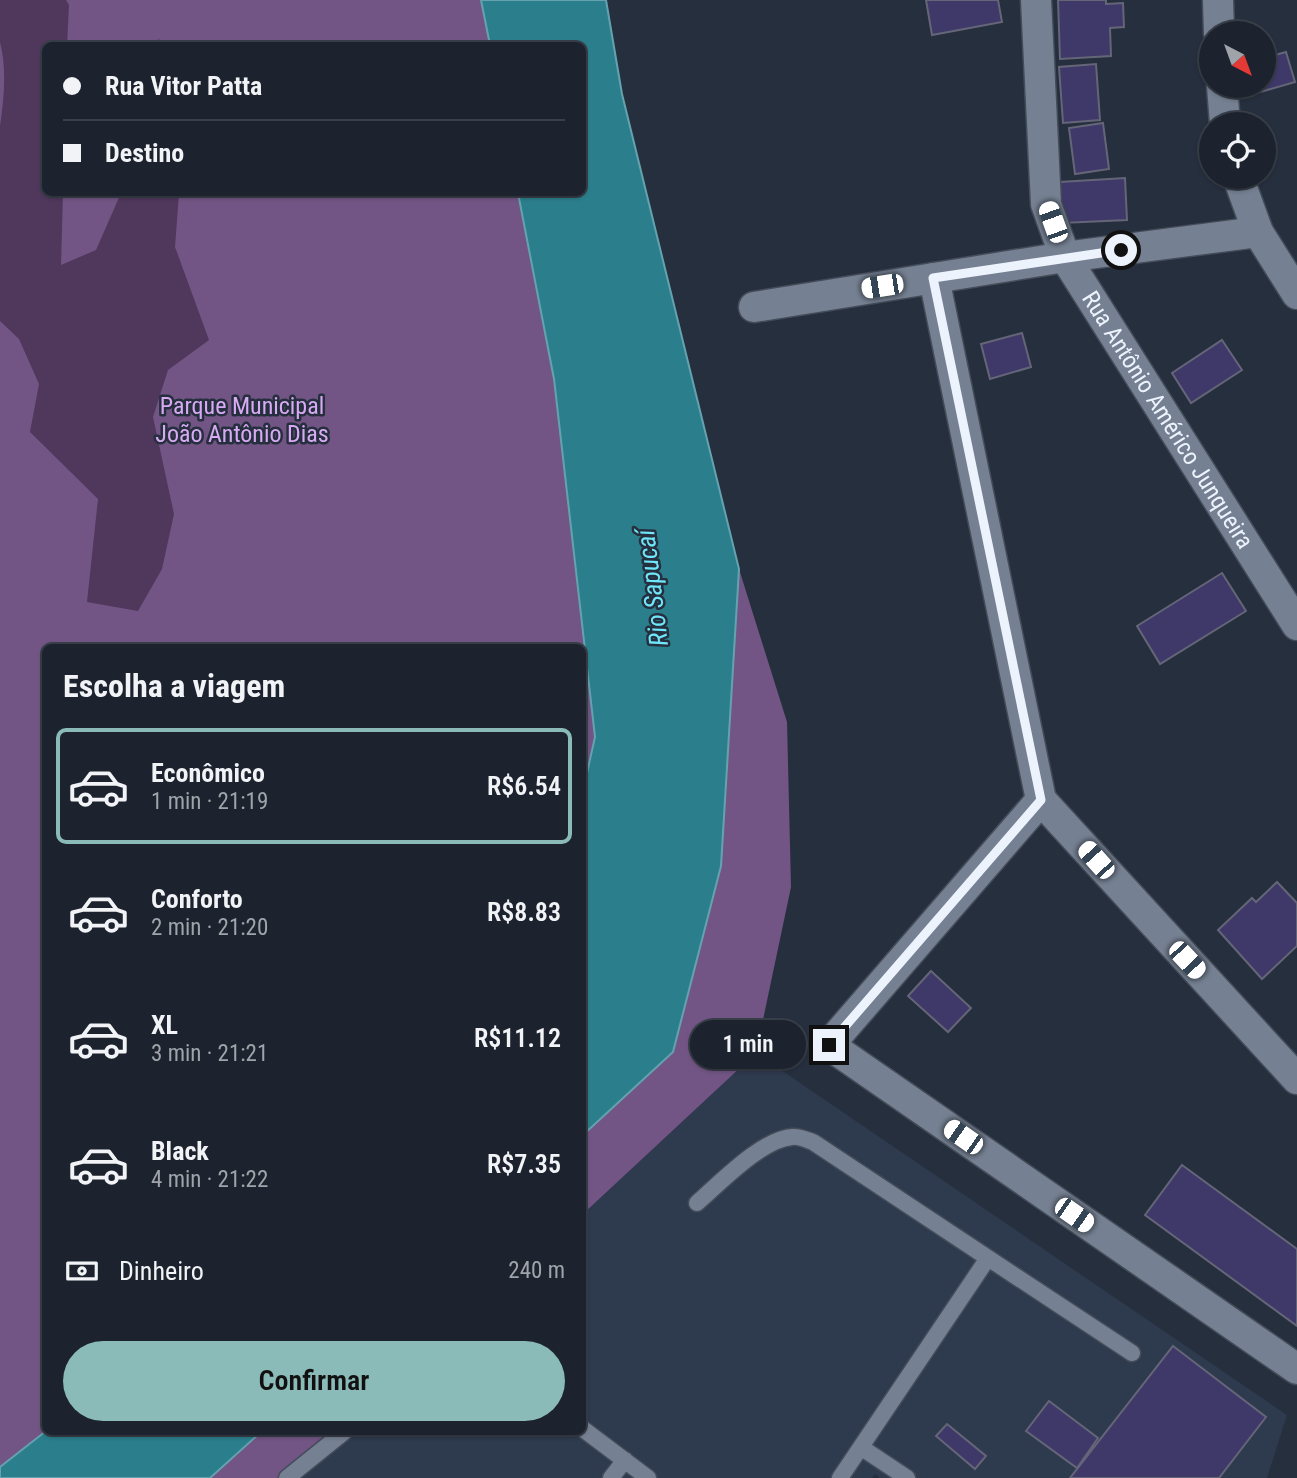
<!DOCTYPE html>
<html lang="pt">
<meta charset="utf-8">
<style>
body{margin:0;font-family:"Roboto Condensed",sans-serif;background:#252b36;color:#f1f3f6;height:100vh;display:flex;flex-direction:column;font-size:26px;white-space:nowrap}
*{box-sizing:border-box;margin:0}
p{font-size:23px;color:#a0a4aa}
.icon{flex:none;width:38px;height:38px;fill:none;stroke:currentColor;stroke-width:2;stroke-linecap:round;stroke-linejoin:round}
.map{position:relative;flex:1;overflow:hidden}
.drawer{position:absolute;left:42px;top:644px;width:544px;height:791px;display:flex;flex-direction:column;background:#1c232e;border-radius:10px;box-shadow:0 2px 5px #0004,0 0 0 2px #3a404a}
.drawer>*{flex:none}
.guide{position:absolute;left:42px;top:42px;width:544px;height:154px;border-radius:10px;box-shadow:0 2px 5px #0004,0 0 0 2px #3a404a;display:grid;align-content:center;height:154px;padding:0 21px;background:#1c232e}
.needle{width:46px;rotate:139deg}
.controls{position:absolute;left:1199px;top:21px;display:grid;gap:14px}
.controls a{display:grid;place-items:center;width:77px;height:77px;border-radius:50%;background:#1c232e;box-shadow:0 2px 5px #0004,0 0 0 2px #3a404a;font-size:35px}
.end{position:absolute;width:32px;height:32px;margin:-16px;border:9px solid #edf3fd;background:#111;box-shadow:0 0 0 4px #111}
.from{border-radius:50%}
.bubble{position:absolute;height:49px;border-radius:24px;background:#1c232e;box-shadow:0 2px 5px #0004,0 0 0 2px #3a404a;font-size:23px;font-weight:600;line-height:49px;text-align:center}
.car{position:absolute;width:21px;height:42px;margin:-21px -10px;border-radius:9px;box-shadow:0 0 5px 2px #0007;background:linear-gradient(#fff 24%,#345 0 40%,#fff 0 76%,#345 0 86%,#fff 0)}
.guide b{display:flex;align-items:center;gap:24px;height:66px;font-size:26px}
.guide b+b{border-top:2px solid #3a404a}
.guide i{width:18px;height:18px;background:#f1f3f6}
ul{padding:0;list-style:none}
li{display:flex;align-items:center;gap:21px;height:116px;margin:0 14px 10px;padding:0 7px;border:4px solid transparent;border-radius:10px}
li div{flex:1}
li b{display:block;font-size:26px}
li em{font-style:normal;font-weight:600}
li.active{border-color:#8bbbb9}
li>.icon{width:63px;height:63px;stroke-width:1.5}
h2{padding:0 21px;font-size:32px;line-height:84px}
.pay{display:flex;align-items:center;gap:18px;height:77px;padding:0 21px;font-size:26px}
.pay p{margin-inline-start:auto}
.action{display:flex;gap:14px;margin-top:auto;padding:14px 21px}
.action a{flex:1;height:80px;border-radius:42px;background:#8bbbb9;color:#111;font-size:28px;font-weight:600;line-height:80px;text-align:center}
.map>svg:first-child{display:block}
.built{fill:#2e3a4e}
.green{fill:#4f385c}
.forest{fill:#725584}
.water{fill:#2b7f8d;stroke:#65a2af;stroke-width:2}
.building{fill:#3e3969;stroke:#656578;stroke-width:2}
.lines{fill:none;stroke-linecap:round;stroke-linejoin:round}
.lane-casing{stroke:#444c59;stroke-width:19}
.street-casing{stroke:#444c59;stroke-width:33}
.lane{stroke:#758092;stroke-width:16}
.street{stroke:#758092;stroke-width:30}
.route{stroke:#edf3fd;stroke-width:9}
.labels{text-anchor:middle;dominant-baseline:central;stroke-width:5;stroke-linejoin:round;paint-order:stroke}
.park-label{font-size:24px;fill:#d7aaf3;stroke:#262f3e}
.street-label{font-size:24px;fill:#edf3fd;stroke:#262f3e}
.water-label{font-size:26px;font-style:italic;fill:#6fe7fb;stroke:#262f3e}
</style>
<div class="map">
<svg width="1297" height="1478" viewBox="0 0 1297 1478">
<rect width="100%" height="100%" fill="#262f3e"/>
<path class="built" d="M756,1053L1287,1415L1267,1478H880L875,1474L872,1478H294L345,1432H583V1214Z"/>
<path class="green" d="M0,0H481L490,45L46,46V192L518,193L554,379L595,737L583,791V648H46L45,1431L0,1467Z"/>
<path class="forest" d="M66,0H481L490,45L161,46L159,38L157,45H67L69,5Z
M0,42C7,69 4,99 0,126Z
M63,193H121L96,250L61,265Z
M179,193H518L554,379L595,737L583,791V648H46L45,1431L0,1467V321L19,339L39,384L30,432L98,499L87,602L138,611L162,569L174,514L153,417L168,370L209,340L175,247Z
M739,569L787,722L791,887L756,1053L583,1214V1135L673,1052L721,866Z
M261,1432H345L294,1478H210Z"/>
<path class="water" d="M481,0H606L622,94L739,569L721,866L673,1052L583,1135V791L595,737L554,379L518,193L583,192V46L490,45Z
M46,1431V1432H261L210,1478H0V1467Z"/>
<path class="building" d="M926,0H998L1002,22L932,35Z
M1058,0H1106V4L1123,3L1124,27L1110,28L1111,56L1060,59Z
M1286,52L1295,82L1250,95L1248,86H1264V58Z
M1096,64L1100,120L1063,123L1059,67Z
M1103,123L1109,169L1075,174L1069,128Z
M1125,178L1127,220L1062,223L1060,182Z
M1022,333L1031,367L990,379L981,344Z
M1222,340L1242,370L1191,403L1172,373Z
M1222,573L1246,611L1160,664L1137,626Z
M1277,882L1297,903V946L1262,979L1218,930L1252,898L1256,902Z
M931,971L971,1008L948,1032L908,996Z
M1182,1165L1297,1249V1326L1145,1215Z
M1173,1346L1266,1417L1219,1478H1070Z
M1049,1401L1098,1438L1077,1468L1026,1431Z
M947,1424L986,1456L975,1469L936,1436Z"/>
<g class="lines">
<defs>
<path id="lane" d="M697,1203C720,1183 762,1139 792,1137C799,1136 807,1140 813,1142L988,1258L840,1478
M988,1258L1132,1353
M583,1429L648,1478
M862,1448L907,1478
M287,1478L344,1432
M611,1478L625,1460"/>
<g id="street">
<path id="s1" d="M1036,0L1046,204L1065,257L1297,625"/>
<path d="M1218,0L1219,33"/>
<path d="M1222,86L1225,124"/>
<path d="M1238,177L1258,232L1297,294"/>
<path d="M934,278L1041,800"/>
<path d="M754,307L1065,257L1258,232"/>
<path d="M1041,800L829,1045L1297,1369"/>
<path d="M1041,800L1297,1079"/>
</g>
</defs>
<use href="#lane" class="lane-casing"/>
<use href="#street" class="street-casing"/>
<use href="#lane" class="lane"/>
<use href="#street" class="street"/>
</g>
<g class="lines">
<path class="route" d="M829,1045L1041,800L933,278L1121,250"/>
</g>
<g class="labels">
<g class="park-label">
<text x="242" y="406">Parque Municipal<tspan x="242" dy="28">João Antônio Dias</tspan></text>
</g>
<g class="street-label">
<text stroke="none"><textPath href="#s1" startOffset="453">Rua Antônio Américo Junqueira</textPath></text>
</g>
<g class="water-label">
<text transform="translate(652 588) rotate(-97)">Rio Sapucaí</text>
</g>
</g>
</svg>
<div class="controls">
<a><svg class="needle" viewBox="-14 -14 28 28"><path d="M0-13l5 13h-10z" fill="#e53935"/><path d="M0 13l5-13h-10z" fill="#a0a4aa"/></svg></a>
<a><svg class="icon" aria-label="locate" viewBox="0 0 24 24"><circle cx="12" cy="12" r="6"/><path d="M12 2v4M12 18v4M2 12h4M18 12h4"/></svg></a>
</div>
<i class="end from" style="left:1121px;top:250px"></i>
<i class="end" style="left:829px;top:1045px"></i>
<div class="bubble" style="left:690px;top:1020px;width:116px">1 min</div>
<i class="car" style="left:1053px;top:222px;rotate:340deg"></i>
<i class="car" style="left:882px;top:286px;rotate:261deg"></i>
<i class="car" style="left:1096px;top:860px;rotate:318deg"></i>
<i class="car" style="left:1187px;top:960px;rotate:137deg"></i>
<i class="car" style="left:963px;top:1137px;rotate:305deg"></i>
<i class="car" style="left:1074px;top:1215px;rotate:125deg"></i>
<div class="guide">
<b><i class="from"></i>Rua Vitor Patta</b>
<b><i></i>Destino</b>
</div>
<section class="drawer">
<h2>Escolha a viagem</h2>
<ul>
<li class="active"><svg class="icon" aria-label="car" viewBox="0 0 24 24"><path d="M5 17H2v-5l4-1 3-4h7l3 4 3 1v5h-3M9 17h6M6 11h13"/><circle cx="7" cy="17" r="2"/><circle cx="17" cy="17" r="2"/></svg><div><b>Econômico</b><p>1 min · 21:19</p></div><em>R$6.54</em></li>
<li><svg class="icon" aria-label="car" viewBox="0 0 24 24"><path d="M5 17H2v-5l4-1 3-4h7l3 4 3 1v5h-3M9 17h6M6 11h13"/><circle cx="7" cy="17" r="2"/><circle cx="17" cy="17" r="2"/></svg><div><b>Conforto</b><p>2 min · 21:20</p></div><em>R$8.83</em></li>
<li><svg class="icon" aria-label="car" viewBox="0 0 24 24"><path d="M5 17H2v-5l4-1 3-4h7l3 4 3 1v5h-3M9 17h6M6 11h13"/><circle cx="7" cy="17" r="2"/><circle cx="17" cy="17" r="2"/></svg><div><b>XL</b><p>3 min · 21:21</p></div><em>R$11.12</em></li>
<li><svg class="icon" aria-label="car" viewBox="0 0 24 24"><path d="M5 17H2v-5l4-1 3-4h7l3 4 3 1v5h-3M9 17h6M6 11h13"/><circle cx="7" cy="17" r="2"/><circle cx="17" cy="17" r="2"/></svg><div><b>Black</b><p>4 min · 21:22</p></div><em>R$7.35</em></li>
</ul>
<div class="pay"><svg class="icon" aria-label="cash" viewBox="0 0 24 24"><path d="M3 7h18v10H3z"/><circle cx="12" cy="12" r="2"/></svg>Dinheiro<p>240 m</p></div>
<div class="action"><a>Confirmar</a></div>
</section>
</div>
